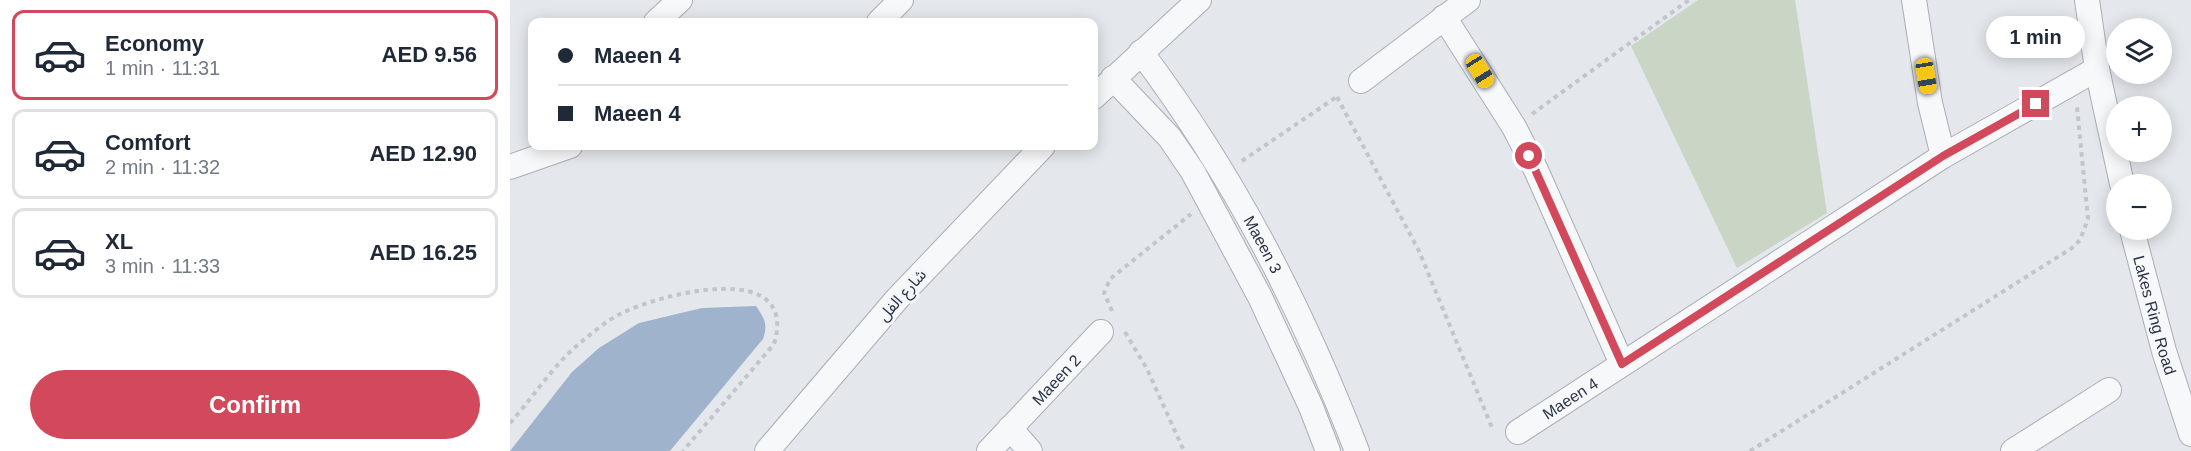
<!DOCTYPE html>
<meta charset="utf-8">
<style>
body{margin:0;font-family:Helvetica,"Noto Sans Arabic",sans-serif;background:#f2f2f3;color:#1f2937;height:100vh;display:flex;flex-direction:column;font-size:22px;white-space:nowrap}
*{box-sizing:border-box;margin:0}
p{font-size:20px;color:#747a83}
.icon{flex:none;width:33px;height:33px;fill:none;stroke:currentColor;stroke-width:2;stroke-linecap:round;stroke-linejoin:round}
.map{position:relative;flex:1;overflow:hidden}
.panel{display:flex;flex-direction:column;background:#fff;width:510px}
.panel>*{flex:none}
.hud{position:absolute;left:18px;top:18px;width:570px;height:132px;border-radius:12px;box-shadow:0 3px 15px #0003;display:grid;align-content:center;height:132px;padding:0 30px;background:#fff}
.buttons{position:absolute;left:1596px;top:18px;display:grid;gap:12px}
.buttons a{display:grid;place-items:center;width:66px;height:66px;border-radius:50%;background:#fff;box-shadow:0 3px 15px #0003;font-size:30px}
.end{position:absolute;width:27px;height:27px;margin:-14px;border:8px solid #d1495b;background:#fff;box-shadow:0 0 0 3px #fff}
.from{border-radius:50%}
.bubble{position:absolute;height:42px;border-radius:21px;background:#fff;box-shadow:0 3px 15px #0003;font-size:20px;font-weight:700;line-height:42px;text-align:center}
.car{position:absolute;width:18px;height:36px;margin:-18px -9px;border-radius:8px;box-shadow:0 0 4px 2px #0007;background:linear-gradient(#f5c518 24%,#345 0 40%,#f5c518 0 76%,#345 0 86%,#f5c518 0)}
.hud b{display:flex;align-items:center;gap:21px;height:57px;font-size:22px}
.hud b+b{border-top:2px solid #e0e1e3}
.hud i{width:15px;height:15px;background:#1f2937}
ul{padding:10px 0 0;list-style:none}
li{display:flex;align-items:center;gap:18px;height:90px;margin:0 12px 9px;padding:0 18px;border:3px solid #e0e1e3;border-radius:12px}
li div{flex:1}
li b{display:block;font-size:22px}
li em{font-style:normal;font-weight:700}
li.current{border-color:#d1495b}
li>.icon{width:54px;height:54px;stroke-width:1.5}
.button{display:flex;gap:12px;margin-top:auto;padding:12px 30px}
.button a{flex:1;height:69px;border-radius:36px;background:#d1495b;color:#fff;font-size:24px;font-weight:700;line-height:69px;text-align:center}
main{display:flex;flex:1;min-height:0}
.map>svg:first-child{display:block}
.green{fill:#c9d6c5}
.water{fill:#9fb4cc}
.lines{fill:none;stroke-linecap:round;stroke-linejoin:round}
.minor-casing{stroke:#a9aeb7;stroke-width:26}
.path{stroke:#c2c5cb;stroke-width:4;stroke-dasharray:4.5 4.5;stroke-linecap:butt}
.minor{stroke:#f7f8fa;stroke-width:24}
.route{stroke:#d1495b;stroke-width:8}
.labels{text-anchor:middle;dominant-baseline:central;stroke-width:6;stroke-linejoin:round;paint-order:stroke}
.street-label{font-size:16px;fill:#2b3445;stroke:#f4f6f9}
</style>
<main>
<section class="panel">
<ul>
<li class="current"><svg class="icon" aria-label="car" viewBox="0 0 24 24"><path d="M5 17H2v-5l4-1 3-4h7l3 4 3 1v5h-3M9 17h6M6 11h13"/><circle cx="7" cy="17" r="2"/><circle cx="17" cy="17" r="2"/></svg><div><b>Economy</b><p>1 min · 11:31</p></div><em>AED 9.56</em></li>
<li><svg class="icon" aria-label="car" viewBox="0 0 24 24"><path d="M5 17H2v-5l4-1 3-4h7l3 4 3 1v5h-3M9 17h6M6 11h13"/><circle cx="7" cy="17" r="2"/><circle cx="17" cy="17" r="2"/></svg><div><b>Comfort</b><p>2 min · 11:32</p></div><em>AED 12.90</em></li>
<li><svg class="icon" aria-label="car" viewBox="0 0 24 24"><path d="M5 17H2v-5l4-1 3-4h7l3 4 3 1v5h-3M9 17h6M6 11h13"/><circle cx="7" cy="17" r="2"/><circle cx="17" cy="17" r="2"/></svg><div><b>XL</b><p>3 min · 11:33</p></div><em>AED 16.25</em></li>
</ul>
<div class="button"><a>Confirm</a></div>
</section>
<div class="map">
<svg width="1681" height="451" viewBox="0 0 1681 451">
<rect width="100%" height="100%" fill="#e4e7ec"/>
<path class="green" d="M1188,0H1285L1317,213L1227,268L1121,46Z"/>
<path class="water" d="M246,306C255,319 258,325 253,339L160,451H0L62,372L89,348L129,323L192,308Z"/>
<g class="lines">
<defs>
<g id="minor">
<path d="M1404,0L1420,103L1433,156"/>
<path d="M1577,0L1587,69L1612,184"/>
<path d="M934,17L1004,127L1026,170L1112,364"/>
<path d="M146,22L170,0"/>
<path d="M369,22L391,0"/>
<path id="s1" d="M631,52C724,176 791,306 847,451"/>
<path d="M603,78L660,138L683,172L750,297L801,407L818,451"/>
<path d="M851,81L958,0"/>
<path d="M584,97L689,0"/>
<path d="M0,167L60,146"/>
<path id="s2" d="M1622,230L1654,351L1681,434"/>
<path d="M500,428L520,451"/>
<path id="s3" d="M1008,432L1433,156L1587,69"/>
<path d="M257,451L387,299L533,146"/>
<path id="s4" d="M479,451L591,332"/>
<path d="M1503,451L1599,390"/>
</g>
</defs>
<use href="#minor" class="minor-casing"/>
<path class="path" d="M827,97L909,251L983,430
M1022,114L1179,0
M732,161L828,96
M602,311L594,293L600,279L681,214
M615,332L637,369L674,451
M0,423C26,394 45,362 76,338C86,330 98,320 110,314C149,294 290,257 264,344L173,451
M1240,451L1562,248L1570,240L1578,219L1567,107"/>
<use href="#minor" class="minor"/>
</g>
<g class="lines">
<path class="route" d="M1019,156L1112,364L1433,156L1526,104"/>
</g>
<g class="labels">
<g class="street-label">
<text stroke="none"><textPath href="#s1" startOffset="228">Maeen 3</textPath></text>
<text transform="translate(392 295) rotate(-48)">شارع الفل</text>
<text stroke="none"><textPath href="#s2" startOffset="88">Lakes Ring Road</textPath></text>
<text stroke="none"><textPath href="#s4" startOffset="98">Maeen 2</textPath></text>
<text stroke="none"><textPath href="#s3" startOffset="62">Maeen 4</textPath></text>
</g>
</g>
</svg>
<div class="buttons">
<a><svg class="icon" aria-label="layers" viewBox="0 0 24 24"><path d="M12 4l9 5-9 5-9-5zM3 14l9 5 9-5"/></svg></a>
<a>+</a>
<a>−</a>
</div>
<i class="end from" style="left:1019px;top:156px"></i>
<i class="end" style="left:1526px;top:104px"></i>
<div class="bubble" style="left:1476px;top:16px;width:99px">1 min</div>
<i class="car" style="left:970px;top:71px;rotate:148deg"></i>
<i class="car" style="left:1416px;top:76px;rotate:171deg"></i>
<div class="hud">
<b><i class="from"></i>Maeen 4</b>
<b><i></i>Maeen 4</b>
</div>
</div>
</main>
